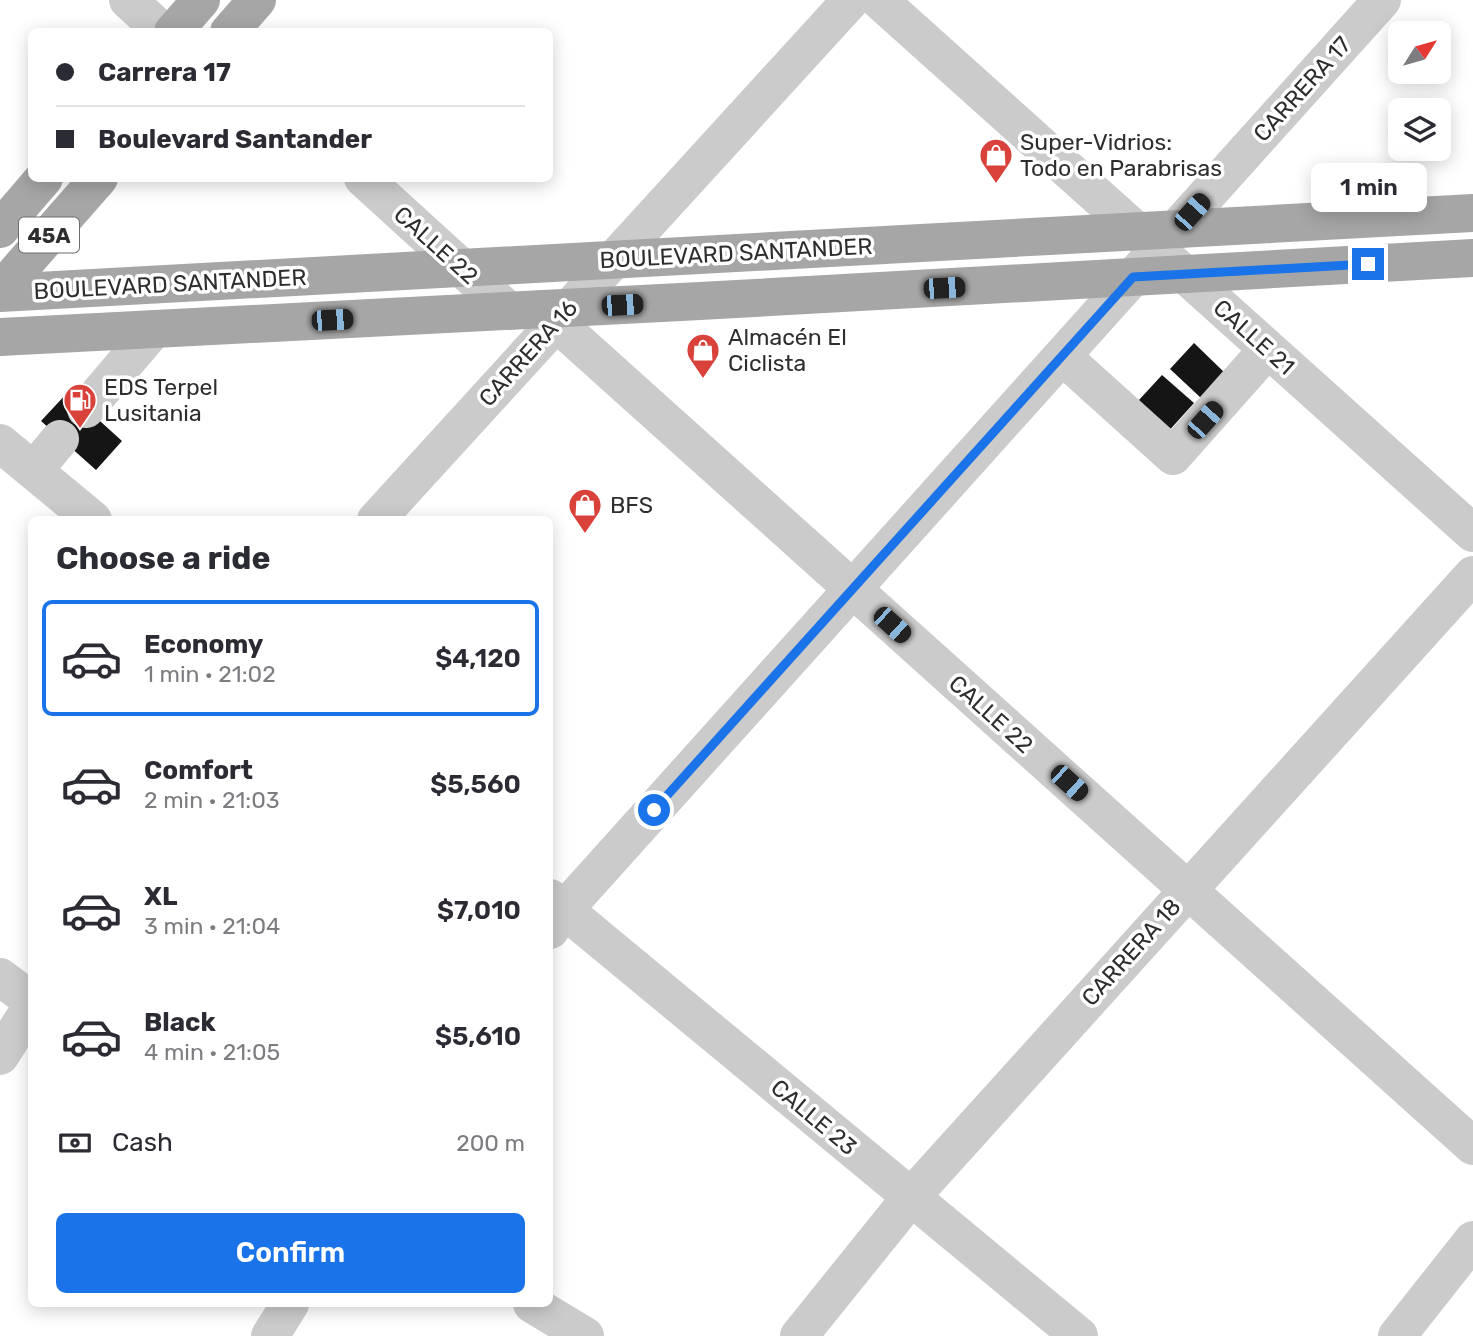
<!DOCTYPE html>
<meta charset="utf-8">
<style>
body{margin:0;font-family:Rubik,sans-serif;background:#f2f2f3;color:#2b2b33;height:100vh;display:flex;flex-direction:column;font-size:26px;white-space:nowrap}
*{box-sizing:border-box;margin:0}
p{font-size:23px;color:#7c7c81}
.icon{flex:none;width:38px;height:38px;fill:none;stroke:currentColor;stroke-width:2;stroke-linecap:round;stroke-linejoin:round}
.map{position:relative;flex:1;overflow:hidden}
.details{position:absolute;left:28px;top:516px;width:525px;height:791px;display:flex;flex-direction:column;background:#fff;border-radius:10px;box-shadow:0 4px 18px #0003}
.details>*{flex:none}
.guide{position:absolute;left:28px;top:28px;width:525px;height:154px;border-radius:10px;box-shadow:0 4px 18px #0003;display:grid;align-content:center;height:154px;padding:0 28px;background:#fff}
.needle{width:46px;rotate:53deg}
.fabs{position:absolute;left:1388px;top:21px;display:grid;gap:14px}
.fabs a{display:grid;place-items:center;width:63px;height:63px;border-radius:10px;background:#fff;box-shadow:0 4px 18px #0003;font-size:35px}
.end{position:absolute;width:32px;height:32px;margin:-16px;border:9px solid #1a73e8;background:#fff;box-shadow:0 0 0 4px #fff}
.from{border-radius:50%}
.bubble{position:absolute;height:49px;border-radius:10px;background:#fff;box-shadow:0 4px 18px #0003;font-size:23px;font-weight:600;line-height:49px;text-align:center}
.car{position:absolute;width:21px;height:42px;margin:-21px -10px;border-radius:9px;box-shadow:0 0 5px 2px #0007;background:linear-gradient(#222 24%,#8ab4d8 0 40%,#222 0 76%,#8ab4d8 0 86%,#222 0)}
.guide b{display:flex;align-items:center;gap:24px;height:66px;font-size:26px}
.guide b+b{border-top:2px solid #e1e1e2}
.guide i{width:18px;height:18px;background:#2b2b33}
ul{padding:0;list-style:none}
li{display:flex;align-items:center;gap:21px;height:116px;margin:0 14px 10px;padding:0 14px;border:4px solid transparent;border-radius:10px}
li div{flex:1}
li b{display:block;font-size:26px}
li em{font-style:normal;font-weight:600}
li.current{border-color:#1a73e8}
li>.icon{width:63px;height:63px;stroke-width:1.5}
h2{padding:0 28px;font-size:32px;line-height:84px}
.pay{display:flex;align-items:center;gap:18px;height:77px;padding:0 28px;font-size:26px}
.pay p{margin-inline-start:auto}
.action{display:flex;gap:14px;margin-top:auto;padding:14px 28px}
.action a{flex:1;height:80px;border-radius:10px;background:#1a73e8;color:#fff;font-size:28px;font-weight:600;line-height:80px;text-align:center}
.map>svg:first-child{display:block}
.building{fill:#151515}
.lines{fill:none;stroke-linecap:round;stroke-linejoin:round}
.minor{stroke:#cbcbcb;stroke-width:38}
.major{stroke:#a6a6a6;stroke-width:38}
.route{stroke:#1a73e8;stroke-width:9}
.labels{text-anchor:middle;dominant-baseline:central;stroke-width:7;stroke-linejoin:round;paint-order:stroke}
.shield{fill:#fff;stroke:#6d6d6d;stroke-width:2}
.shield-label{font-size:21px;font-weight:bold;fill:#2e2e2e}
.street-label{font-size:23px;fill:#2e2e2e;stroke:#fff}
.poi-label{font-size:23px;fill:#2e2e2e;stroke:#fff;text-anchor:start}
</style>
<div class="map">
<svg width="1473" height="1336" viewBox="0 0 1473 1336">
<rect width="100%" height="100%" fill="#fff"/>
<path class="building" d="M1194,343L1225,373L1201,398L1170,369Z
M1162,375L1194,403L1147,455L1115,426Z
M68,392L122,441L96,470L41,421Z"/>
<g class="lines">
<path class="minor" d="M128,0L163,32
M879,0L1473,533
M363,178L509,311
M541,309L1473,1146
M1062,356L1173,456L1268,349
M86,409L154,329
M0,443L93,520
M34,470L60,439
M376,520L851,0
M550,898L1079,1336
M550,930L564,910L1382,0
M0,977L32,1001
M0,1056L32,1006
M532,1304L585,1336
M270,1336L290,1304
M799,1336L911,1197L1473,575
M1397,1336L1473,1240"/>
<path class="major" d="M173,32L201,0
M229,32L257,0
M0,229L44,178
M0,291L99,178
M0,293L1473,213
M0,337L700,301L1473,258"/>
</g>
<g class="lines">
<path class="route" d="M654,810L1133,277L1368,264"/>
</g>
<defs>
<symbol id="shop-pin" viewBox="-11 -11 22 30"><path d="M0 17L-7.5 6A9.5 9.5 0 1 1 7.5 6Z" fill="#d9423b" stroke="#fff"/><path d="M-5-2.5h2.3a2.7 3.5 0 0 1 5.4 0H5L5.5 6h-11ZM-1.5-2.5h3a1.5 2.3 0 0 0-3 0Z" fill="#fff"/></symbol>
<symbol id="fuel-pin" viewBox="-11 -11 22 30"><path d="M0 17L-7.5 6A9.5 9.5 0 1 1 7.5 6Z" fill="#d9423b" stroke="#fff"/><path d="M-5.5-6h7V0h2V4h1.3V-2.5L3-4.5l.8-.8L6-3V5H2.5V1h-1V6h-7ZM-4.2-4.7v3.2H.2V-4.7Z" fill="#fff"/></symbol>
</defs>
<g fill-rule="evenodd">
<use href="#shop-pin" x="977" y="136" width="38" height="52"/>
<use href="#shop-pin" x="684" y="331" width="38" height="52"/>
<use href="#fuel-pin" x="61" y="381" width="38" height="52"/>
<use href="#shop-pin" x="566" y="486" width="38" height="52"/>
</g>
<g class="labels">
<rect class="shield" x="19" y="217.5" width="60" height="35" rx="5"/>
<g class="shield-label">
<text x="49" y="235">45A</text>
</g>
<g class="street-label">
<text transform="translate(1302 89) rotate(-48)">CARRERA 17</text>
<text transform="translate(436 245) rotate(42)">CALLE 22</text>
<text transform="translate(736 253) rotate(-3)">BOULEVARD SANTANDER</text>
<text transform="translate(170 284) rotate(-3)">BOULEVARD SANTANDER</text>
<text transform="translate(1254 337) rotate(42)">CALLE 21</text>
<text transform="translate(528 353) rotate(-48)">CARRERA 16</text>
<text transform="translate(991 714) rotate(42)">CALLE 22</text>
<text transform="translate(1131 952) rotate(-48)">CARRERA 18</text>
<text transform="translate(814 1117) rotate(40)">CALLE 23</text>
</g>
<g class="poi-label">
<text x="1020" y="142">Super-Vidrios:<tspan x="1020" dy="26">Todo en Parabrisas</tspan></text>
<text x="728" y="337">Almacén El<tspan x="728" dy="26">Ciclista</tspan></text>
<text x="104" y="387">EDS Terpel<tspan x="104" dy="26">Lusitania</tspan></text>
<text x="610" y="505">BFS</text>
</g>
</g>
</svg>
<div class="fabs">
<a><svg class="needle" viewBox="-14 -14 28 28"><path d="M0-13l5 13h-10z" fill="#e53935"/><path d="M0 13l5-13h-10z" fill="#7c7c81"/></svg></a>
<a><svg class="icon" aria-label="layers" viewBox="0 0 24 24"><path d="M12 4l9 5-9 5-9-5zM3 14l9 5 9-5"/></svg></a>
</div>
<i class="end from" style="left:654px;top:810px"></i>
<i class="end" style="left:1368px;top:264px"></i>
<div class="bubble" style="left:1311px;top:163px;width:116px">1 min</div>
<i class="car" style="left:1192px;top:212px;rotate:42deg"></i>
<i class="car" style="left:944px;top:288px;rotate:87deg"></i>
<i class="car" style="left:622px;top:305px;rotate:87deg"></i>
<i class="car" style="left:332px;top:320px;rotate:87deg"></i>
<i class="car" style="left:1205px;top:420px;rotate:42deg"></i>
<i class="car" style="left:892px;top:625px;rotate:132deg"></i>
<i class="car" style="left:1069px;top:783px;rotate:132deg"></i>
<div class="guide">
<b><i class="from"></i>Carrera 17</b>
<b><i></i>Boulevard Santander</b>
</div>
<section class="details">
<h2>Choose a ride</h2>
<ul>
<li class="current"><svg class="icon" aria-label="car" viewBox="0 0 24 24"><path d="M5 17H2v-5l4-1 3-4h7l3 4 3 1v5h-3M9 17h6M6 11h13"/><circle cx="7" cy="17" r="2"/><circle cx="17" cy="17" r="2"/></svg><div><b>Economy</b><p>1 min · 21:02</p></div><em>$4,120</em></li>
<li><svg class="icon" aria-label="car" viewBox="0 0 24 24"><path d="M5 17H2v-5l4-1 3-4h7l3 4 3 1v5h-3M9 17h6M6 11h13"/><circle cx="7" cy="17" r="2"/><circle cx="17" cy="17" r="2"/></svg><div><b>Comfort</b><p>2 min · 21:03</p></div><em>$5,560</em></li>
<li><svg class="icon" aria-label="car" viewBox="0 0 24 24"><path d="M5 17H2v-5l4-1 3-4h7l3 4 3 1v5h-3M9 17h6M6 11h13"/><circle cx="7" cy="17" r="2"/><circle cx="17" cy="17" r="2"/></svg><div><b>XL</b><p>3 min · 21:04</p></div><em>$7,010</em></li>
<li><svg class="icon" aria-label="car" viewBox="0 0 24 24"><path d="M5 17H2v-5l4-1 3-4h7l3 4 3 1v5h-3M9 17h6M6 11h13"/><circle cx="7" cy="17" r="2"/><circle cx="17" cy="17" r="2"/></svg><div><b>Black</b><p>4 min · 21:05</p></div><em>$5,610</em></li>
</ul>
<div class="pay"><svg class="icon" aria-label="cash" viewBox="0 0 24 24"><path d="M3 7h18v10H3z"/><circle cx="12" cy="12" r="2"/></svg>Cash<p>200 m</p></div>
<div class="action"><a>Confirm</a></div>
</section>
</div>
